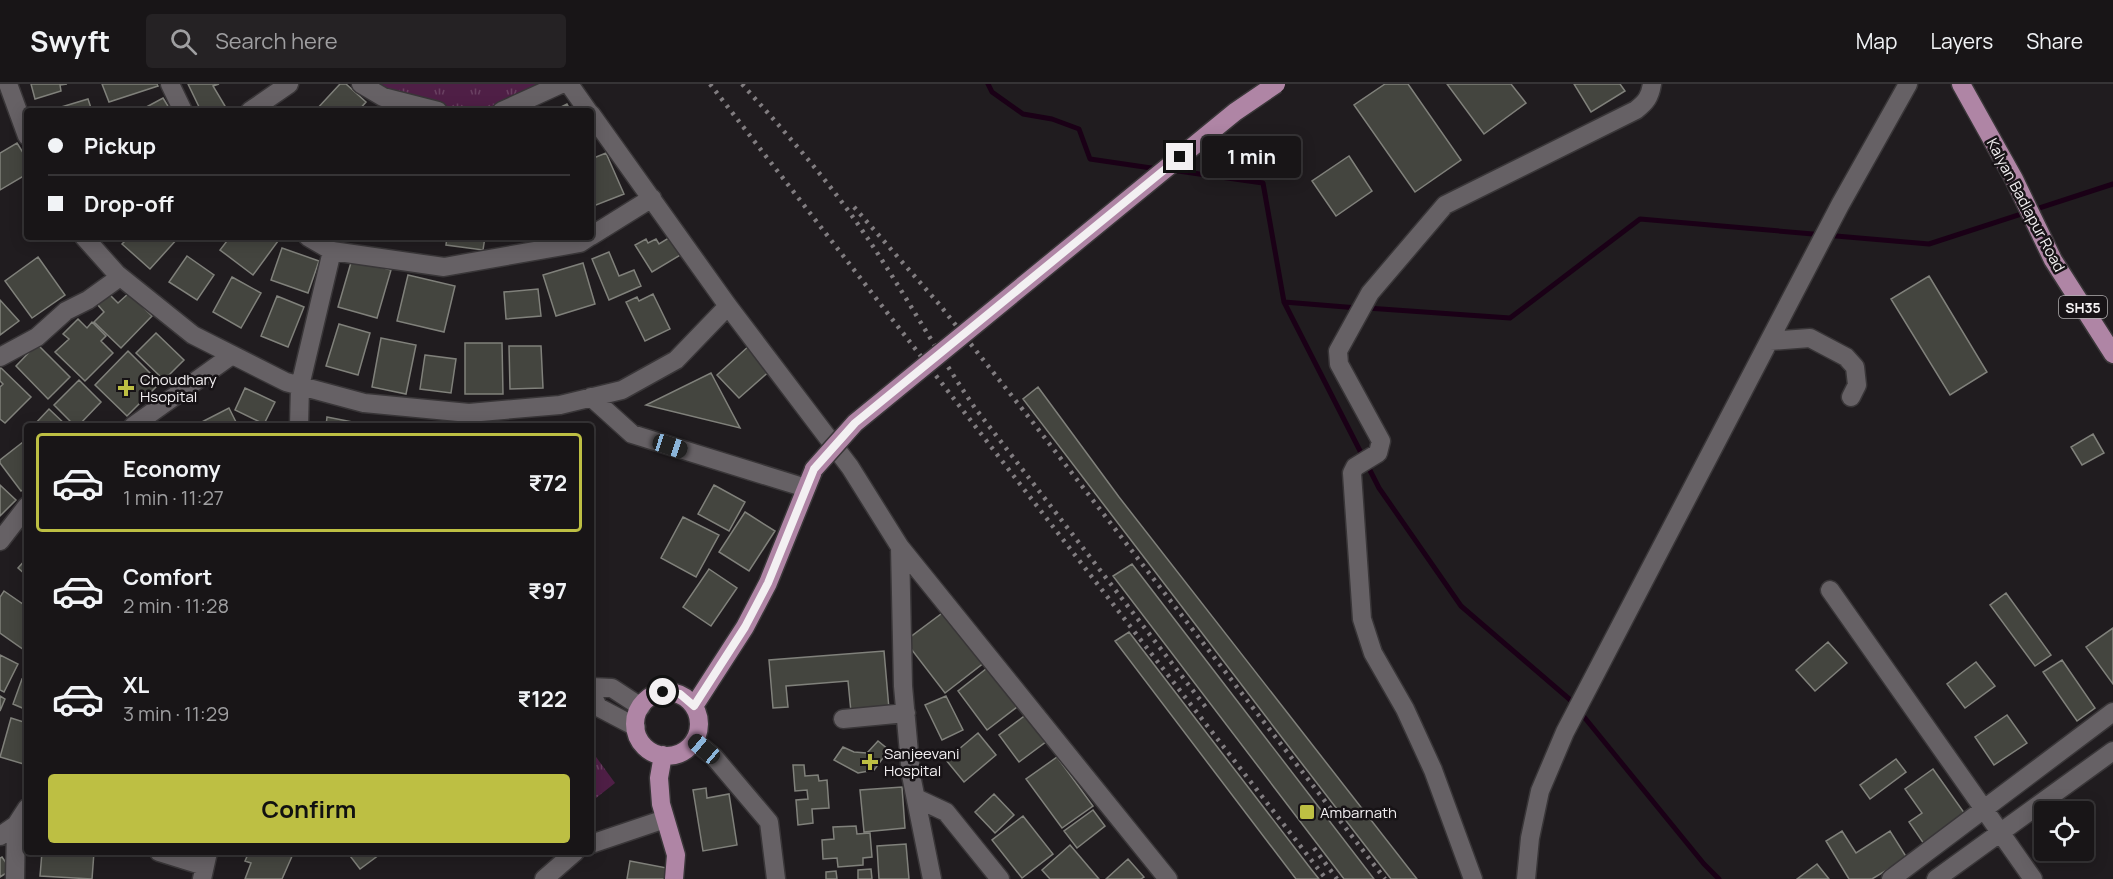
<!DOCTYPE html>
<meta charset="utf-8">
<style>
body{margin:0;font-family:Manrope,sans-serif;background:#252224;color:#f1f3f6;height:100vh;display:flex;flex-direction:column;font-size:22px;white-space:nowrap}
*{box-sizing:border-box;margin:0}
p{font-size:20px;color:#9f9fa1}
.icon{flex:none;width:33px;height:33px;fill:none;stroke:currentColor;stroke-width:2;stroke-linecap:round;stroke-linejoin:round}
.map{position:relative;flex:1;overflow:hidden}
.details{position:absolute;left:24px;top:339px;width:570px;height:432px;display:flex;flex-direction:column;background:#181517;border-radius:6px;box-shadow:0 3px 15px #0003,0 0 0 2px #363436}
.details>*{flex:none}
.top-card{position:absolute;left:24px;top:24px;width:570px;height:132px;border-radius:6px;box-shadow:0 3px 15px #0003,0 0 0 2px #363436;display:grid;align-content:center;height:132px;padding:0 24px;background:#181517}
.buttons{position:absolute;left:2034px;top:717px;display:grid;gap:12px}
.buttons a{display:grid;place-items:center;width:60px;height:60px;border-radius:6px;background:#181517;box-shadow:0 3px 15px #0003,0 0 0 2px #363436;font-size:30px}
.end{position:absolute;width:27px;height:27px;margin:-14px;border:8px solid #f3f0f2;background:#111;box-shadow:0 0 0 3px #111}
.from{border-radius:50%}
.bubble{position:absolute;height:42px;border-radius:6px;background:#181517;box-shadow:0 3px 15px #0003,0 0 0 2px #363436;font-size:20px;font-weight:700;line-height:42px;text-align:center}
.car{position:absolute;width:18px;height:36px;margin:-18px -9px;border-radius:8px;box-shadow:0 0 4px 2px #0007;background:linear-gradient(#222 24%,#8ab4d8 0 40%,#222 0 76%,#8ab4d8 0 86%,#222 0)}
.top-card b{display:flex;align-items:center;gap:21px;height:57px;font-size:22px}
.top-card b+b{border-top:2px solid #363436}
.top-card i{width:15px;height:15px;background:#f1f3f6}
ul{padding:10px 0 0;list-style:none}
li{display:flex;align-items:center;gap:18px;height:99px;margin:0 12px 9px;padding:0 12px;border:3px solid transparent;border-radius:6px}
li div{flex:1}
li b{display:block;font-size:22px}
li em{font-style:normal;font-weight:700}
li.on{border-color:#bdbf43}
li>.icon{width:54px;height:54px;stroke-width:1.5}
.action{display:flex;gap:12px;margin-top:auto;padding:12px 24px}
.action a{flex:1;height:69px;border-radius:6px;background:#bdbf43;color:#111;font-size:24px;font-weight:700;line-height:69px;text-align:center}
header{display:flex;align-items:center;gap:36px;box-sizing:border-box;height:84px;padding:0 30px;background:#181517;border-bottom:2px solid #363436}
header strong{font-size:28px}
nav{display:flex;gap:33px;margin-inline-start:auto;font-size:21px}
.search{width:420px;height:54px;background:#252224;display:flex;align-items:center;gap:15px;box-sizing:border-box;padding:0 21px;border-radius:6px;color:#9f9fa1;font-size:22px}
.map>svg:first-child{display:block}
.park{fill:url(#park-tufts)}
.lines{fill:none;stroke-linecap:round;stroke-linejoin:round}
.stream{stroke:#1a0016;stroke-width:5}
.building{fill:#44453f;stroke:#80817b;stroke-width:1.5}
.minor-casing{stroke:#393638;stroke-width:21}
.major-casing{stroke:#393638;stroke-width:21}
.minor{stroke:#666165;stroke-width:18}
.major{stroke:#af85a5;stroke-width:18}
.rail{stroke:#817d80;stroke-width:4.5;stroke-dasharray:3 6;stroke-linecap:butt}
.major-bridge-casing{stroke:#393638;stroke-width:21;stroke-linecap:butt}
.major-bridge{stroke:#af85a5;stroke-width:18}
.route{stroke:#f3f0f2;stroke-width:8}
.poi-dot{fill:#bdbf43;stroke:#171316;stroke-width:2}
.labels{text-anchor:middle;dominant-baseline:central;stroke-width:5;stroke-linejoin:round;paint-order:stroke}
.shield{fill:#171316;stroke:#b1aeb0;stroke-width:1.5}
.shield-label{font-size:14px;font-weight:bold;fill:#f3f0f2}
.street-label{font-size:15px;fill:#f3f0f2;stroke:#171316}
.poi-label{font-size:15px;fill:#f3f0f2;stroke:#171316;text-anchor:start}
</style>
<header>
<strong>Swyft</strong>
<div class="search"><svg class="icon" aria-label="search" viewBox="0 0 24 24"><circle cx="10" cy="10" r="6"/><path d="M15 15l6 6"/></svg>Search here</div>
<nav><a>Map</a><a>Layers</a><a>Share</a></nav>
</header>
<div class="map">
<svg width="2113" height="795" viewBox="0 0 2113 795">
<defs>
<pattern id="park-tufts" width="24" height="20" patternUnits="userSpaceOnUse" patternTransform="scale(1.5)"><rect width="24" height="20" fill="#4f1f46"/><path d="M3 7l-1-3M5 7V3M7 7l1-3M15 17l-1-3M17 17v-4M19 17l1-3" fill="none" stroke="#694061"/></pattern>
</defs>
<rect width="100%" height="100%" fill="#201c1f"/>
<path class="park" d="M369,0H537L484,26L434,21Z
M591,666L615,699L591,718Z"/>
<g class="lines">
<path class="stream" d="M988,0L992,8L1023,30L1052,35L1079,45L1090,75L1158,85
M1171,86L1263,99L1284,218L1358,224
M1284,218L1379,404L1461,522L1575,620
M1367,224L1510,234L1640,135L1929,160L2113,100
M1580,628L1704,780L1719,795"/>
</g>
<path class="building" d="M31,0H67L60,1L61,7L35,15Z
M102,0H157L158,2L109,18Z
M188,0H219L213,2L225,22L216,27H201Z
M340,0H346L366,18L358,27H315Z
M1385,0H1408L1461,76L1415,108L1354,21Z
M1447,0H1511L1526,19L1484,50Z
M1574,0H1620L1625,7L1591,28Z
M163,14L171,27H139Z
M88,15L92,27H48Z
M567,20L571,27H553Z
M17,59L27,75V90L0,106V69Z
M606,69L624,110L591,123V75Z
M1349,72L1372,107L1336,132L1312,97Z
M672,152L682,170L652,188L635,161L646,155L648,159L656,155L659,160Z
M129,153H177L178,154L150,185L122,160Z
M230,153H281L253,191L220,166Z
M447,153H485L483,166L446,161Z
M282,164L319,177L308,209L271,196Z
M609,168L619,192L634,186L641,202L609,216L592,175Z
M187,172L214,191L197,216L169,198Z
M38,173L65,211L32,234L5,197Z
M352,175L391,186L377,234L338,223Z
M583,179L595,220L556,232L543,191Z
M408,191L455,202L444,248L397,237Z
M1929,192L1987,288L1950,311L1891,215Z
M232,193L261,209L241,244L213,228Z
M538,205L541,232L506,235L504,208Z
M108,209L118,219L129,209L152,232L121,264L94,238L104,228L97,220Z
M653,210L670,245L645,257L626,218L637,213L639,217Z
M277,212L304,223L288,263L261,252Z
M0,216L19,237L0,251Z
M78,235L87,244L92,238L106,252L101,257L113,269L85,297L55,268L69,255L63,250Z
M339,240L370,249L358,291L326,282Z
M156,249L184,276L164,296L136,269Z
M381,254L416,261L406,310L372,303Z
M465,259H502L503,310H465Z
M37,260L70,293L48,315L16,282Z
M750,261L772,285L739,314L717,291Z
M509,262H541L543,304L510,305Z
M128,267L160,299L127,332L95,301Z
M425,271L456,275L451,309L420,305Z
M0,283L31,313L5,339L0,335V303L3,300L0,297Z
M711,289L740,344L646,321Z
M79,296L101,318L78,342H75L54,321Z
M1038,303L1119,413L1417,795H1391L1293,668L1023,315Z
M245,304L275,318L264,340L235,326Z
M229,324L238,342H194Z
M49,325L67,342H33Z
M327,333L373,342H326Z
M2093,350L2104,369L2082,381L2071,363Z
M23,358L27,364V403L21,407L0,379V376Z
M0,401L16,416L0,432Z
M714,401L745,418L729,447L698,430Z
M745,428L775,447L749,487L719,468Z
M683,433L719,451L696,493L661,474Z
M27,474V492L18,484Z
M1132,480L1374,795H1344L1113,492Z
M709,485L737,504L711,542L683,523Z
M4,507L27,523V568L0,549V513Z
M2006,509L2051,571L2035,582L1990,521Z
M945,527L985,578L945,609L905,557Z
M2113,544V600L2086,563Z
M1129,548L1311,785L1319,795H1296L1115,557Z
M1828,558L1847,579L1815,607L1796,586Z
M884,567L889,625L851,628L848,597L786,602L788,623L773,624L769,576Z
M0,571L18,580L4,608L0,606Z
M2062,576L2095,624L2077,637L2043,588Z
M1976,578L1995,602L1965,624L1947,600Z
M991,581L1021,620L987,646L958,607Z
M22,595L27,597V626L13,620Z
M0,612L5,615L0,627Z
M946,612L963,646L942,656L925,621Z
M1027,630L1047,657L1019,678L999,651Z
M2007,631L2027,659L1994,681L1975,653Z
M11,634L27,639V681L0,673Z
M978,649L996,671L964,698L946,676Z
M878,657L889,666L874,686L858,689L834,676L843,663L854,668L867,669Z
M1057,673L1093,722L1062,744L1026,695Z
M1896,675L1906,688L1870,715L1860,701Z
M793,681H804L805,692L818,691L819,697L827,696L829,724L812,725L813,739L798,741L796,716L808,715L807,706L795,707Z
M1933,685L1965,730L1924,760L1909,738L1922,729L1905,705Z
M902,703L905,744L864,748L860,706Z
M706,704L707,714L729,710L737,761L703,767L693,706Z
M994,710L1014,731L995,749L975,728Z
M1093,726L1105,742L1077,764L1064,747Z
M1023,732L1053,770L1022,794L992,756Z
M856,742L857,750L870,749L872,773L863,774V781L838,783L837,774L823,775L822,756L834,755L833,743Z
M1842,747L1856,769L1890,747L1907,774L1872,795H1849L1826,757Z
M906,760L909,795H879L877,762Z
M1070,761L1099,795H1050L1042,786Z
M42,768H94L92,795L40,792Z
M249,768H288L293,770L282,795H245L251,779L245,777Z
M347,768H383L360,785Z
M2,773L11,786L0,793V774Z
M1128,775L1144,793L1141,795H1106Z
M630,777L667,784L665,795H627Z
M1817,780L1829,795H1797Z
M871,785L872,795H858V786Z
M836,787L837,795H826V788Z"/>
<g class="lines">
<defs>
<path id="minor" d="M8,0L27,52
M170,0L183,27
M361,0L383,13L438,27
M569,0L588,27
M250,27L289,0
M502,27L561,0
M591,30L728,222L850,383L900,463L1168,795
M591,152L652,114
M84,153L117,190L193,251L286,298L364,319L469,329L560,321L622,306L676,276L728,222
M308,153L332,167L444,183L580,159L589,153
M1770,257L1810,254L1846,273L1855,283L1857,301L1851,313
M0,273L37,253L66,227L88,216L120,193
M591,313L632,350L806,404
M133,342L232,271
M299,342L300,302L332,167
M0,457L27,422
M900,463L903,602L911,691L932,795
M1830,506L2033,795
M591,603L612,604L641,623
M591,608L598,623L636,643
M843,635L906,629
M694,657L714,673L769,738L776,795
M916,714L946,728L1000,795
M0,752L16,741L27,724
M591,760L665,735
M159,768L204,782
M15,795L16,741
M202,795L208,768
M544,795L575,768
M1473,795L1433,686L1405,625L1373,569L1362,535L1352,389L1355,383L1378,369L1381,357L1339,280L1338,267L1370,209L1445,121L1636,26C1646,18 1650,13 1652,0
M1526,795L1530,754L1540,707L1565,648L1840,121L1908,0
M1891,795L2113,628
M1936,795L2113,667"/>
<path id="major" d="M1961,0L2014,95L2053,176L2113,270
M635 640a32 32 0 1 1 64 0a32 32 0 1 1-64 0Z
M694,622L745,543L768,499L814,385
M663,671L659,694L661,720L676,771L674,795"/>
</defs>
<use href="#minor" class="minor-casing"/>
<use href="#major" class="major-casing"/>
<use href="#minor" class="minor"/>
<use href="#major" class="major"/>
<path class="rail" d="M710,0L1326,795
M742,0C785,48 828,96 864,149C903,206 936,267 975,324L1208,626
M854,123L939,220L1031,336L1385,795
M1314,764L1337,795"/>
<defs>
<path id="major-bridge" d="M814,385L855,339L1235,28L1276,0"/>
</defs>
<use href="#major-bridge" class="major-bridge-casing"/>
<use href="#major-bridge" class="major-bridge"/>
</g>
<g class="lines">
<path class="route" d="M663,608L680,610L694,622L745,543L768,499L814,385L855,339L1180,73"/>
</g>
<g class="poi-dot">
<path d="M123 295h6v6h6v6h-6v6h-6v-6h-6v-6h6z"/>
<path d="M867 669h6v6h6v6h-6v6h-6v-6h-6v-6h6z"/>
<rect x="1299" y="720" width="16" height="16" rx="3"/>
</g>
<g class="labels">
<rect class="shield" x="2059" y="212" width="48" height="22" rx="4.5"/>
<g class="shield-label">
<text x="2083" y="223">SH35</text>
</g>
<g class="street-label">
<text transform="translate(2026 121) rotate(62)">Kalyan Badlapur Road</text>
</g>
<g class="poi-label">
<text x="140" y="295">Choudhary<tspan x="140" dy="17">Hsopital</tspan></text>
<text x="884" y="669">Sanjeevani<tspan x="884" dy="17">Hospital</tspan></text>
<text x="1320" y="728">Ambarnath</text>
</g>
</g>
</svg>
<div class="buttons">
<a><svg class="icon" aria-label="locate" viewBox="0 0 24 24"><circle cx="12" cy="12" r="6"/><path d="M12 2v4M12 18v4M2 12h4M18 12h4"/></svg></a>
</div>
<i class="end from" style="left:663px;top:608px"></i>
<i class="end" style="left:1180px;top:73px"></i>
<div class="bubble" style="left:1202px;top:52px;width:99px">1 min</div>
<i class="car" style="left:670px;top:362px;rotate:108deg"></i>
<i class="car" style="left:704px;top:665px;rotate:310deg"></i>
<div class="top-card">
<b><i class="from"></i>Pickup</b>
<b><i></i>Drop-off</b>
</div>
<section class="details">
<ul>
<li class="on"><svg class="icon" aria-label="car" viewBox="0 0 24 24"><path d="M5 17H2v-5l4-1 3-4h7l3 4 3 1v5h-3M9 17h6M6 11h13"/><circle cx="7" cy="17" r="2"/><circle cx="17" cy="17" r="2"/></svg><div><b>Economy</b><p>1 min · 11:27</p></div><em>₹72</em></li>
<li><svg class="icon" aria-label="car" viewBox="0 0 24 24"><path d="M5 17H2v-5l4-1 3-4h7l3 4 3 1v5h-3M9 17h6M6 11h13"/><circle cx="7" cy="17" r="2"/><circle cx="17" cy="17" r="2"/></svg><div><b>Comfort</b><p>2 min · 11:28</p></div><em>₹97</em></li>
<li><svg class="icon" aria-label="car" viewBox="0 0 24 24"><path d="M5 17H2v-5l4-1 3-4h7l3 4 3 1v5h-3M9 17h6M6 11h13"/><circle cx="7" cy="17" r="2"/><circle cx="17" cy="17" r="2"/></svg><div><b>XL</b><p>3 min · 11:29</p></div><em>₹122</em></li>
</ul>
<div class="action"><a>Confirm</a></div>
</section>
</div>
